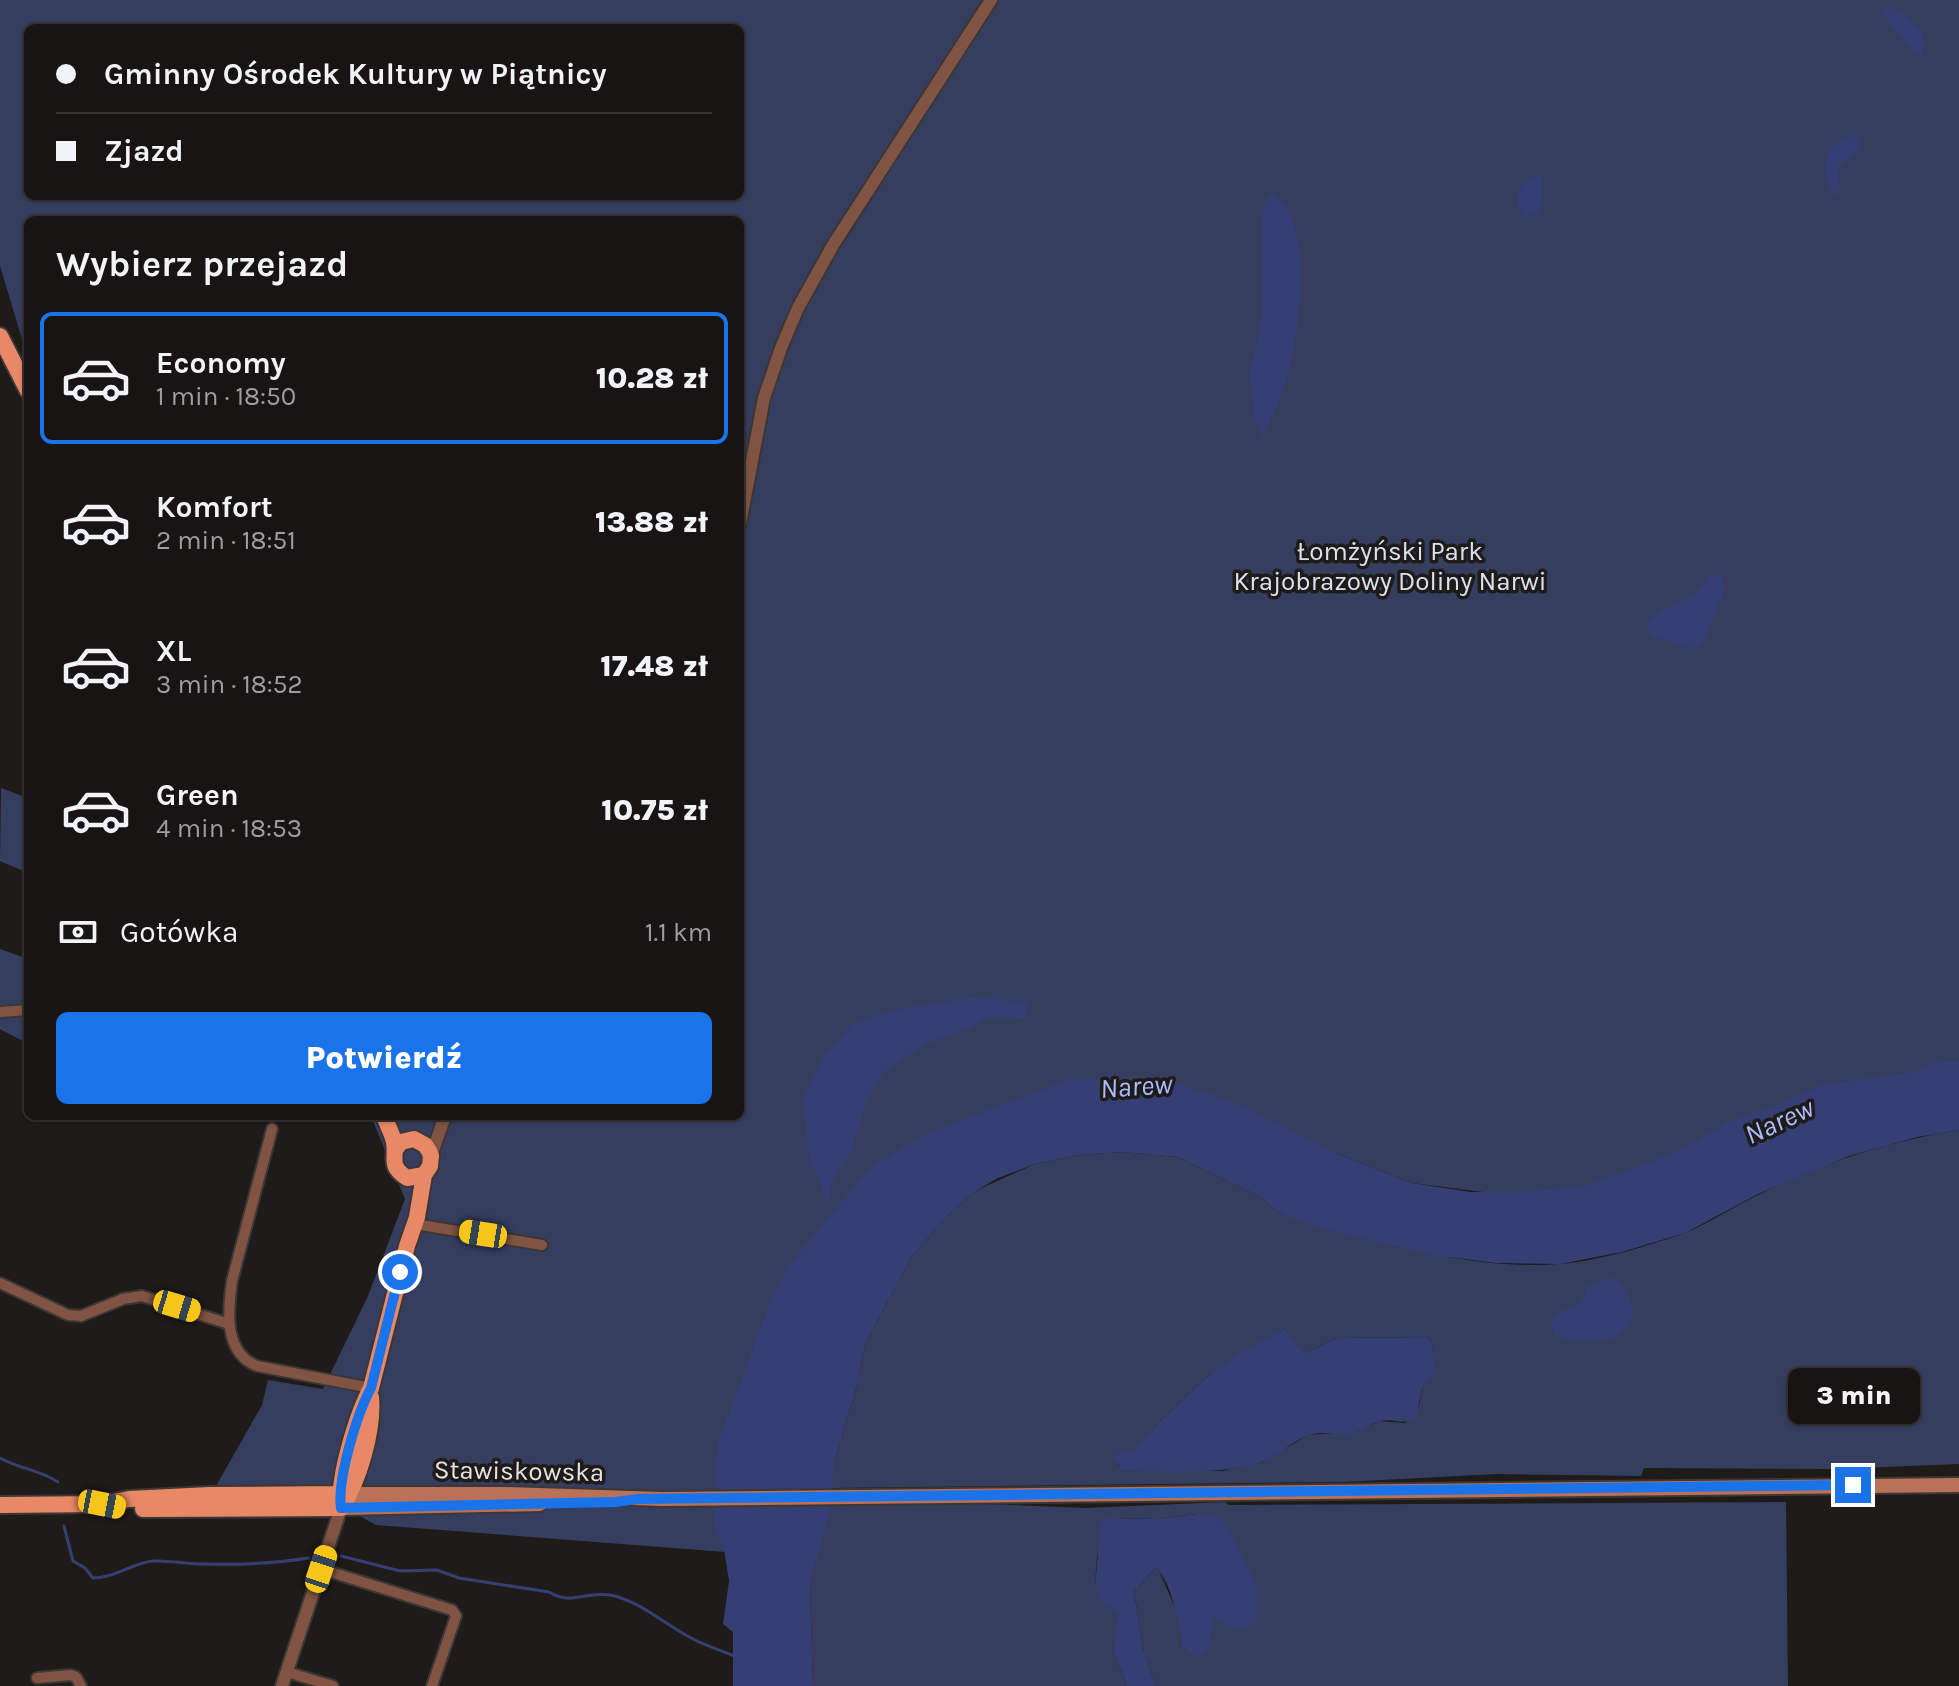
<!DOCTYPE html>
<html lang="pl">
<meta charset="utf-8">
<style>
body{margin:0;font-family:Karla,sans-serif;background:#201d1c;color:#f1f3f6;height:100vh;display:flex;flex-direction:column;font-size:30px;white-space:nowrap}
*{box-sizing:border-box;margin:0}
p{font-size:26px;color:#9e9ea0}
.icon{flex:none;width:44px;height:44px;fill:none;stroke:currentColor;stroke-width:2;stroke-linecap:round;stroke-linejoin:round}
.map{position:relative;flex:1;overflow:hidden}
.panel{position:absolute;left:24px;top:216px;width:720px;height:904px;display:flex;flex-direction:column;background:#171413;border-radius:12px;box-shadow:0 2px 6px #0004,0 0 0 2px #363333}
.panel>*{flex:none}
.hud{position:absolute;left:24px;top:24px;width:720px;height:176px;border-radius:12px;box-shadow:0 2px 6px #0004,0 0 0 2px #363333;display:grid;align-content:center;height:176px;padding:0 32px;background:#171413}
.end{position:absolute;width:36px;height:36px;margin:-18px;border:10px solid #1a73e8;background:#fff;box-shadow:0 0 0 4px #fff}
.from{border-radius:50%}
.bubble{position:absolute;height:56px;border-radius:12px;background:#171413;box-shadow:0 2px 6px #0004,0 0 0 2px #363333;font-size:26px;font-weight:800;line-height:56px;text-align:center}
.car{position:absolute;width:24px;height:48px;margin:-24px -12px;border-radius:10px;box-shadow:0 0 6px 2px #0007;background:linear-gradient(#f5c518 24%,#345 0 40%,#f5c518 0 76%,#345 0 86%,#f5c518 0)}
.hud b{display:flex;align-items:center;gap:28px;height:76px;font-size:30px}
.hud b+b{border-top:2px solid #363333}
.hud i{width:20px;height:20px;background:#f1f3f6}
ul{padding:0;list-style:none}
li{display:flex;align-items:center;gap:24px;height:132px;margin:0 16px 12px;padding:0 16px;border:4px solid transparent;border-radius:12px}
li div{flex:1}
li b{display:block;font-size:30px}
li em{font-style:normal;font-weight:800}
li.active{border-color:#1a73e8}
li>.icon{width:72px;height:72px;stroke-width:1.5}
h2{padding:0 32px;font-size:36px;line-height:96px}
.pay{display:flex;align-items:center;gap:20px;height:88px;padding:0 32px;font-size:30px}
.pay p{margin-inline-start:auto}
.primary-button{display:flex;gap:16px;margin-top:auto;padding:16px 32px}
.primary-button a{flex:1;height:92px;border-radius:12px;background:#1a73e8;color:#fff;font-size:32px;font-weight:800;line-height:92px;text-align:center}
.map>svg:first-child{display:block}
.green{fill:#363e60;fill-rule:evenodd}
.water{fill:#353f74}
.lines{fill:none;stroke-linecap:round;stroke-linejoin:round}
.stream{stroke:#353f74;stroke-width:3}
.minor-casing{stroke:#3b3735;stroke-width:14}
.tertiary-casing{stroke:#3b3735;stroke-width:16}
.secondary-casing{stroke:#3b3735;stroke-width:18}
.primary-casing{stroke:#3b3735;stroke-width:20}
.minor{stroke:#815343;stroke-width:10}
.tertiary{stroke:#815343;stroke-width:12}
.secondary{stroke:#bb7157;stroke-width:14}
.primary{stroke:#e98866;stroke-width:16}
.route{stroke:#1a73e8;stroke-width:10}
.labels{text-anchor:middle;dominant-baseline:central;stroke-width:7;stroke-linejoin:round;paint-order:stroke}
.park-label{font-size:26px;fill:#dce1f2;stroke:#1f1b19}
.street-label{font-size:26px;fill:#e6e3e2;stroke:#1f1b19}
.water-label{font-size:28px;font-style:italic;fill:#abbbfe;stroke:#1f1b19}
</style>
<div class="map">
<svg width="1959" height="1686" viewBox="0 0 1959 1686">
<rect width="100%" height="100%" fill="#1f1b19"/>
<path class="green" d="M0,0H1959V1089L1658,1185L1499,1194L1412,1183L1338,1154L1117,1106L861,1228L725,1552L376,1525L304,1485L216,1486L262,1405L268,1380L323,1389L368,1296L405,1199L371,1116H740V220H28V359L0,266ZM28,28H740V196H28Z
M1,788L28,798V873L0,861Z
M0,949L28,959V1044L0,1029Z
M1959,1130V1464L1836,1469L1644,1468L1641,1476L1496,1474L1344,1482L831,1488L835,1460L855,1392L866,1342L912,1256L950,1213L977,1190L1035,1164L1079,1155L1122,1152L1178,1157L1261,1197L1279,1213C1370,1238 1463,1271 1559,1264C1599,1261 1644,1247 1682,1234C1708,1224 1733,1207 1758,1195C1821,1163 1889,1141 1959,1130ZM1285,1328L1296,1347L1304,1353L1338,1338L1426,1337L1432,1343L1433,1370L1422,1388L1419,1406L1405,1423L1379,1421L1358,1431L1308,1435L1263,1462L1222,1471H1149L1118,1466L1115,1454L1121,1451L1134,1452L1157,1424L1209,1375Z
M1225,1502L1229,1505L1786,1502L1788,1686H1156L1144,1652L1134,1592L1157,1566L1177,1612L1183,1648L1200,1657C1226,1621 1204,1556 1197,1514L1158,1519L1107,1518L1097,1558L1095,1585L1120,1612L1113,1650L1127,1686H813L810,1583L830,1505L959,1503L1086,1508Z"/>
<path class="water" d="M1888,7C1909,14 1930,32 1922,56L1914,54L1911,47L1883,15L1882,12Z
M1852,136L1858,138L1860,144L1858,150L1838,167C1838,177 1841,185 1839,194L1834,195C1821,172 1821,144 1852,136Z
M1540,176C1546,186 1543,202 1538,213L1525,217L1517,206C1517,190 1523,178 1540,176Z
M1272,194C1319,221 1298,348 1282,392C1277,408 1269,423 1263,438L1254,418L1250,370L1259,339L1263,298L1261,244L1264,204Z
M1715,574L1723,577L1724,592L1703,642L1692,648L1650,636C1637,612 1683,603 1696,593C1700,589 1704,581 1707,576Z
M976,997L1026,1003L1028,1008L1025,1018L988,1017L969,1028L928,1043L888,1068L878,1079L866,1103L851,1152L831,1184V1196L826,1203L819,1178L810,1161L803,1106L804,1095L823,1056L852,1024L900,1009Z
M1939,1061L1959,1062V1130L1917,1137L1849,1156L1758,1194L1685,1233L1622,1252L1560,1264L1496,1263L1433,1255L1325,1229L1279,1213L1261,1197L1178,1157L1122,1152L1079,1155L1035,1164L998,1178L977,1190L950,1213L912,1256L866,1342L855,1392L835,1460L829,1515L810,1583L813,1686H733V1632L723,1624L729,1581L724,1549L714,1525L717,1446L772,1298L789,1265L872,1166L928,1133L1071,1079H1163L1226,1099L1338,1154L1412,1183L1470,1192H1523L1585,1186L1648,1163L1692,1144L1728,1122L1768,1109L1821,1085L1913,1072Z
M1612,1277C1632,1290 1643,1320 1618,1335C1605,1343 1568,1342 1555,1335L1551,1324L1553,1316L1582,1302L1588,1286Z
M1285,1328L1296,1346L1304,1353L1338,1338L1426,1337L1432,1343L1434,1370L1422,1388L1416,1418C1400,1426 1396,1418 1380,1421C1373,1422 1366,1429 1358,1431C1342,1437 1326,1430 1310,1435C1292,1440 1279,1457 1262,1462C1225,1475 1161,1472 1121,1470L1115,1459V1454L1121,1451H1134L1157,1424L1209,1375L1247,1349Z
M1197,1514L1218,1517L1228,1528L1256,1584V1622C1242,1635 1230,1625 1214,1619L1209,1645L1200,1658L1183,1648C1178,1622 1174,1588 1156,1567L1134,1592L1144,1652L1156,1686H1127L1113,1650L1119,1612L1103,1604L1095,1585L1101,1521L1107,1518L1158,1519Z"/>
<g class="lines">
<path class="stream" d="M0,1458C20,1469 40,1470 58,1482
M64,1526L73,1561L85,1568L93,1578C115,1578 132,1563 153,1561C169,1560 187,1564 203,1564C236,1565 277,1563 309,1558
M341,1556L400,1571L437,1570L459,1578L549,1592C572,1606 585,1591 610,1595C641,1601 666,1626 693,1639C706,1646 721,1650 734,1656"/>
<defs>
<path id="minor" d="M0,1012L28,1010
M272,1129L232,1281C228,1310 223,1352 257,1366L371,1388
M415,1224L542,1245
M0,1283L68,1315L81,1316L123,1299L142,1296L229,1324
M321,1569L452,1610L456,1616L432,1686
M287,1672L333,1686
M37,1678L71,1675L76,1677L81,1686"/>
<path id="tertiary" d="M740,524L764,398L781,348L798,308L833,245L991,0
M431,1156L445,1116
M282,1686L341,1508"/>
<path id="secondary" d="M340,1494H504L662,1499L1959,1485
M341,1508L540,1504"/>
<path id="primary" d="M0,336L28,391
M384,1116C387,1124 392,1133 394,1142C397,1160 388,1165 407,1178L424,1175
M0,1505L102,1504L129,1499L210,1495L339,1494
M341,1508C337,1479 357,1414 371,1388L407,1246L417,1217L424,1175L430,1166L431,1156L429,1151L425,1145L414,1139L401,1142L395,1150
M341,1508C359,1481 374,1430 371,1397
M143,1509L341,1508"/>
</defs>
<use href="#minor" class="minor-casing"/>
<use href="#tertiary" class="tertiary-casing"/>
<use href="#secondary" class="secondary-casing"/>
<use href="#primary" class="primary-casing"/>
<use href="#minor" class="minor"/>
<use href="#tertiary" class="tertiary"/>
<use href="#secondary" class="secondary"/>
<use href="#primary" class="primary"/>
</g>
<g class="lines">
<path class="route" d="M400,1272L371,1388C357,1414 337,1479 341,1508L615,1502L639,1499L1853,1485"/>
</g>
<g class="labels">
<g class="park-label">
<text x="1390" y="551">Łomżyński Park<tspan x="1390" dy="30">Krajobrazowy Doliny Narwi</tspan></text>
</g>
<g class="street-label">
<text transform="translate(519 1471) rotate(1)">Stawiskowska</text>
</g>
<g class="water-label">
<text transform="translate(1136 1086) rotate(-4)">Narew</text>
<text transform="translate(1779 1121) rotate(-25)">Narew</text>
</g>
</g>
</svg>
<i class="end from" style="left:400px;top:1272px"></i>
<i class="end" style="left:1853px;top:1485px"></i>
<div class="bubble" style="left:1788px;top:1368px;width:132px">3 min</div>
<i class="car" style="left:483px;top:1234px;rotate:279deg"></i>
<i class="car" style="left:177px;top:1306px;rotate:107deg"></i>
<i class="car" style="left:102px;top:1504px;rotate:101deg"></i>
<i class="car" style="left:321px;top:1569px;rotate:18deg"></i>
<div class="hud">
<b><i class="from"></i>Gminny Ośrodek Kultury w Piątnicy</b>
<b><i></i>Zjazd</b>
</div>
<section class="panel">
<h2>Wybierz przejazd</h2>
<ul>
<li class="active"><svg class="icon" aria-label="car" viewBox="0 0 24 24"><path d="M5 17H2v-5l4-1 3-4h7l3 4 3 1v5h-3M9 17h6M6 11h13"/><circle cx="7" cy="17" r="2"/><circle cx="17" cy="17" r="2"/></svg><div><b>Economy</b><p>1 min · 18:50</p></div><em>10.28 zł</em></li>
<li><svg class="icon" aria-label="car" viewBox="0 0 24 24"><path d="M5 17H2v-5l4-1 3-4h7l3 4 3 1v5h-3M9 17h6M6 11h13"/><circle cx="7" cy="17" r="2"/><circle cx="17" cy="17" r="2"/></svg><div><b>Komfort</b><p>2 min · 18:51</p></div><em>13.88 zł</em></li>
<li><svg class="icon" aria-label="car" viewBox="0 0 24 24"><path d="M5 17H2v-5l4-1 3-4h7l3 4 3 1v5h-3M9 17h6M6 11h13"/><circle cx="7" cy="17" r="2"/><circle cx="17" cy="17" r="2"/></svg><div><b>XL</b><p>3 min · 18:52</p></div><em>17.48 zł</em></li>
<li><svg class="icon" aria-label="car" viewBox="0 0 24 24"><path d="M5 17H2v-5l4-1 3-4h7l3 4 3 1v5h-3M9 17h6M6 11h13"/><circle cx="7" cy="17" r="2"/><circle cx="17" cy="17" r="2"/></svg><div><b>Green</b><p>4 min · 18:53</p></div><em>10.75 zł</em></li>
</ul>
<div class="pay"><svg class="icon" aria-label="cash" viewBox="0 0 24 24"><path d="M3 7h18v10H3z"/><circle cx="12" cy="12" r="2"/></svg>Gotówka<p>1.1 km</p></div>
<div class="primary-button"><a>Potwierdź</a></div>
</section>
</div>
